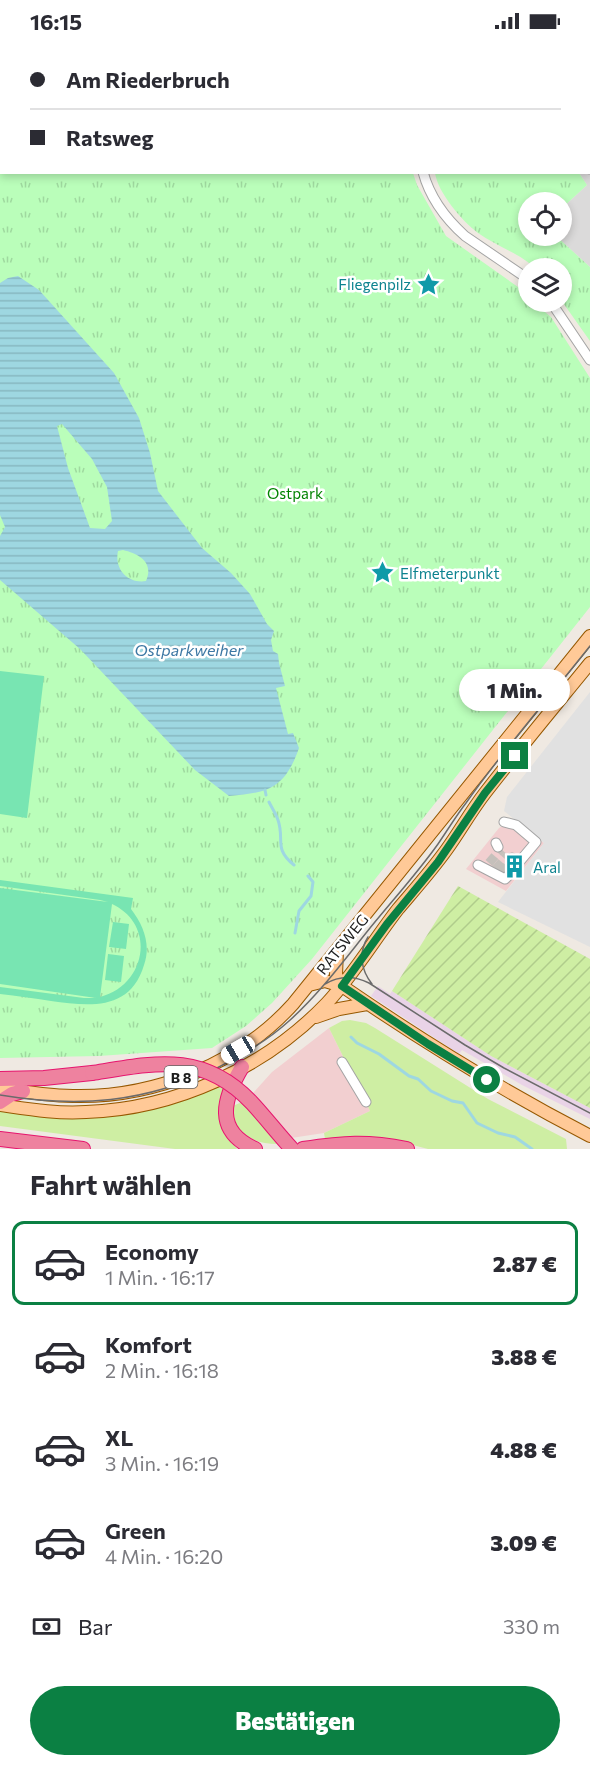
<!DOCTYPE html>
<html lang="de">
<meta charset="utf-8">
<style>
body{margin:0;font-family:Commissioner,sans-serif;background:#f2f2f3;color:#2b2b33;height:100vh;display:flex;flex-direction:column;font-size:22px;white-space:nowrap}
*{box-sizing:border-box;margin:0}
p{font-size:20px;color:#7c7c81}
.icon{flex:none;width:33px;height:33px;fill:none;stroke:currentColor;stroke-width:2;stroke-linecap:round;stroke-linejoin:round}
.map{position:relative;height:1107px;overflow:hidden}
.drawer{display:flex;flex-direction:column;background:#fff;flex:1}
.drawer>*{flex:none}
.top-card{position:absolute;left:0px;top:0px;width:591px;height:132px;box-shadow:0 3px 9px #0003;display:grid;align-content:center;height:132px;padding:0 30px;background:#fff}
.tools{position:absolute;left:518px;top:150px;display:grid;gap:12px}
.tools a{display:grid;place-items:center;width:54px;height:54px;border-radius:50%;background:#fff;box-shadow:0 3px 9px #0003;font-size:30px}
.end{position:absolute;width:27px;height:27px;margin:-14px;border:8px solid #0b8043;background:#fff;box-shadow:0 0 0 3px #fff}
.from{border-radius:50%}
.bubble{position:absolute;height:42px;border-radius:21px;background:#fff;box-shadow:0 3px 9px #0003;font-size:20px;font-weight:800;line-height:42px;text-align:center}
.car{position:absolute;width:18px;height:36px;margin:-18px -9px;border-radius:8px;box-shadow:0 0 4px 2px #0007;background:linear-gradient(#fff 24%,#345 0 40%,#fff 0 76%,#345 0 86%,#fff 0)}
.top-card b{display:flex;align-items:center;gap:21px;height:57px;font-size:22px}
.top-card b+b{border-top:2px solid #e1e1e2}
.top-card i{width:15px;height:15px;background:#2b2b33}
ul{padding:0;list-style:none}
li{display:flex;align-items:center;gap:18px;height:84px;margin:0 12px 9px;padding:0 18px;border:3px solid transparent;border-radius:12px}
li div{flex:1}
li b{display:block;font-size:22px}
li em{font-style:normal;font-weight:800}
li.current{border-color:#0b8043}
li>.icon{width:54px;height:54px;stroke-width:1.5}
h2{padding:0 30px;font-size:27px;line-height:72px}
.pay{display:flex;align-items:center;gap:15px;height:66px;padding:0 30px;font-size:22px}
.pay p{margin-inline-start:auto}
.primary-button{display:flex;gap:12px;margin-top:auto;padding:12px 30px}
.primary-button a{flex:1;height:69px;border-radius:36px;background:#0b8043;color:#fff;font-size:24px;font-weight:800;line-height:69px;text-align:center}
.status{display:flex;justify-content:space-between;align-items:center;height:42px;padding:0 30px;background:#fff;direction:ltr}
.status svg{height:16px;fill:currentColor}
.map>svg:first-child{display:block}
.residential{fill:#dbdada}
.commercial{fill:#f2cfd0}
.industrial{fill:#e9d3e7}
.grass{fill:#ceeea3}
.park{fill:url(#park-tufts)}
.garden{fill:url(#garden-furrows)}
.pitch{fill:#78e5b2;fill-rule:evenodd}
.parking{fill:#e1e1e1}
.water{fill:url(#water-rules);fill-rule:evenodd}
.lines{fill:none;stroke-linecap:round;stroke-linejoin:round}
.stream{stroke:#9ed7e1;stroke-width:3}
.minor-tunnel{stroke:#c5c0bb;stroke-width:9;stroke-dasharray:9 4.5;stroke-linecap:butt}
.minor-casing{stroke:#a4a4a4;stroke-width:11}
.major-casing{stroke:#965800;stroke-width:14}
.highway-casing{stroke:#e6156e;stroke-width:16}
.minor{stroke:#fff;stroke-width:9}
.major{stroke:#ffc997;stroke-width:12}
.highway{stroke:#ee829f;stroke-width:14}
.tram{stroke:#6b6b6b;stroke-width:1.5}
.highway-bridge-casing{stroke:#e6156e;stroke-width:16;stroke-linecap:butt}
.highway-bridge{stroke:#ee829f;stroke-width:14}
.route{stroke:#0b8043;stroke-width:8}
.labels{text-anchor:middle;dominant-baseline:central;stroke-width:5;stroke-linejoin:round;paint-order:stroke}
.shield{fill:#fff;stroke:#616161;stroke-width:1.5}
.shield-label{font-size:14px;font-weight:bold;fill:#1d1d1d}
.culture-label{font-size:15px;fill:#0d838f;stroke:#fff;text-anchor:start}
.park-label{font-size:15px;fill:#028302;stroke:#fff}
.street-label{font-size:15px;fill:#1d1d1d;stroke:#fff}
.water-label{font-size:16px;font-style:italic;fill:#3d78a4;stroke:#fff}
</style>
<div class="status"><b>16:15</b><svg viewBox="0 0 49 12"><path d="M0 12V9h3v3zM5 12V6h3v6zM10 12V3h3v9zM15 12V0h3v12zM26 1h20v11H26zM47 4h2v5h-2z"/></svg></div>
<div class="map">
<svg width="590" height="1107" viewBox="0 0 590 1107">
<defs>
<pattern id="park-tufts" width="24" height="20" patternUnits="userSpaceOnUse" patternTransform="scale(1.5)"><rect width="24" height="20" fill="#bafeba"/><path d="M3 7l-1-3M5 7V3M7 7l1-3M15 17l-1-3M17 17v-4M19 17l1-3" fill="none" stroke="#9fd99f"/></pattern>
<pattern id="garden-furrows" width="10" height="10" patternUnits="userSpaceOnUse" patternTransform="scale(1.5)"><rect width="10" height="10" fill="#ceeea3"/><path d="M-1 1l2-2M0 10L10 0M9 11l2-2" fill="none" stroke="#b0cc8c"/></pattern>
<pattern id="water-rules" width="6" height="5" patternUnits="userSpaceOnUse" patternTransform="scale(1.5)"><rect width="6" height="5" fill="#9ed7e1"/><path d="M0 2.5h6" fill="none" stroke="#88b8c1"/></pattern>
</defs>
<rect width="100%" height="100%" fill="#efe9e2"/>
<path class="residential" d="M488,0H590V225L556,194H561V167L587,143L579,131L590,130V2Z"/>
<path class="commercial" d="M514,777L544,801L506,849L466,827L499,786Z
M329,986L370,1069L324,1091L291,1096L253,1051L272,1030Z"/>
<path class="industrial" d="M378,944L390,952L392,949L491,1014L590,1066V1077L522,1043L462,1008L459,1012L371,954Z"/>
<path class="grass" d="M350,978L366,981L375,986L488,1057L566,1097L567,1107H428L405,1101L370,1095L325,1097L324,1091L370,1069L329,986L342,979Z
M219,1042L224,1045C213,1073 222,1086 237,1107H175L0,1084V1067C35,1071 72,1079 107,1074C145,1069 183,1054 219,1042Z
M242,1060L277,1102C253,1102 232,1090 233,1064Z"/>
<path class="park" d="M0,0H342L343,1L2,2V130L413,131L417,143L446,194L518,245L528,255V260H533L551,275L590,336V565L312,917L272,961L246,984L212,1006L99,1014L0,1016Z
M435,131H579L587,143L561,167V160H528V194H556L590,225V299L561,258V226H535C519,211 496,204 478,191C462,179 438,151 435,131Z"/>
<path class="garden" d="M458,844L590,917V1066L491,1014L392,949Z"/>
<path class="pitch" d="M0,629L44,634L27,776L0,772Z
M0,838L133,856L131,867C144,884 151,903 144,923C130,970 88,964 51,959C34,956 17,954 0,952V945L84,956H96L0,942V846L108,860L100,858L0,844ZM112,862C157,883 146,943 100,955Z
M113,880L129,882L126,907L109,905Z
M108,912L124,914L121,940L105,938Z"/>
<path class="parking" d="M590,650V905L498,860L544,801L504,769L507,755Z"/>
<path class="water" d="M18,234L39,248L114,331L139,376L150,411L158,449L202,506L231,531L250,552L267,582L274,589L271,598L273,609L278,612L279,621L285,644L276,646L288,692L293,691L299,706C285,746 269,751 229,754L195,728L80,607L0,538V494L5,485L0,473V241L8,236ZM62,382L92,417L107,445L112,479L105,487L90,486L68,426L57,384ZM123,508C140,512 154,521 146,539C128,542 114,527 118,509Z"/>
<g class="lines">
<path class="stream" d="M10,0L16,2
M78,2L80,0
M265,748L266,753
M269,760C272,766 276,772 278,778C285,798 273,806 294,823
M295,891L299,869L311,854L313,840L308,834
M351,995L357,1001L379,1012L409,1034L418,1037L431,1049L452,1059L463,1061L477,1081L498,1091L515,1095L532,1107"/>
<path class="minor-tunnel" d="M489,821L501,807
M496,827L508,813
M501,831L511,820
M510,832L520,819"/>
<defs>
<path id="minor" d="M358,0L360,2
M418,0L419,2
M501,0L502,2
M590,126V127
M423,130C430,156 446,177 465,194L528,237
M551,260L590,318
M504,780L516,783L536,800L520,819
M496,801L498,805
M511,820L513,817L512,816
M478,823L505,837L510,832
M342,1020L366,1060"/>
<path id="major" d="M337,909L336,933L342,944
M309,943L325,939L342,944C422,999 503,1049 590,1094
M316,975L339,967L367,962
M0,1046C24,1050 49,1054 73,1054C154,1056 239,1022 293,962L590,594
M0,1063C28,1067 57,1072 86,1070C175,1067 265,1026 327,961C354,932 374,898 398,867C415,847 432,828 447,807C460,789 471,769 485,751C519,707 555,664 590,621"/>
<path id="highway" d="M242,1025C223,1057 214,1089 255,1107
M0,1037L44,1036L92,1031
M0,1060L12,1052L23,1049
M0,1097L83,1107
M303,1107C344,1101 366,1099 407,1107"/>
</defs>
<use href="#minor" class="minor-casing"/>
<use href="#major" class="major-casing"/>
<use href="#highway" class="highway-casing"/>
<use href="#minor" class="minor"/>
<use href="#major" class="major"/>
<use href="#highway" class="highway"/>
<path class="tram" d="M368,895C358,911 361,928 372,942
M325,942C340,933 355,934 369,941L465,1003L504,1026L590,1071
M0,1053C78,1066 145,1061 217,1026C242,1013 267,999 289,979C318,953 342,921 366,891C390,861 416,833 438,802C447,789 456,774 466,761C504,707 549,656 590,604"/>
<defs>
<path id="highway-bridge" d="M92,1031C155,1021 203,1009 252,1061C266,1076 278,1092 292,1107"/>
</defs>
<use href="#highway-bridge" class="highway-bridge-casing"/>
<use href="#highway-bridge" class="highway-bridge"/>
</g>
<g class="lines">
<path class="route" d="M487,1038L428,1002L342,944L387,882L438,820L485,751L515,714"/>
</g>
<defs>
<symbol id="sight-bare" viewBox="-9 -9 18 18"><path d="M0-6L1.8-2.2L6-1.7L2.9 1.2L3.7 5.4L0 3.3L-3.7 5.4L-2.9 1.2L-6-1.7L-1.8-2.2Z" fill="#0f9aa8" stroke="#fff" stroke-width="2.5" paint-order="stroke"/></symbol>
<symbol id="building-bare" viewBox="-9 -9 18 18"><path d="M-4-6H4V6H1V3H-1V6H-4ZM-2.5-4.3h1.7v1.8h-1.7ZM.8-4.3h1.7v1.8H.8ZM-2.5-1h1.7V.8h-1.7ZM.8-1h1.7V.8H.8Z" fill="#0f9aa8" stroke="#fff" stroke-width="2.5" paint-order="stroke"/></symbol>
</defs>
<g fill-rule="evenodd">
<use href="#sight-bare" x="412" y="226" width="33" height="33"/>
<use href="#sight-bare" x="366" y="514" width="33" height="33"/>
<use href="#building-bare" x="498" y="808" width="33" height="33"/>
</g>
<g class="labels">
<rect class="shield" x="164.5" y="1024" width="33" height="22" rx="4.5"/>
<g class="shield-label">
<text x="181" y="1035">B 8</text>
</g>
<g class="culture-label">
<text x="411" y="242" text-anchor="end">Fliegenpilz</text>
<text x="400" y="531">Elfmeterpunkt</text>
<text x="533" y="825">Aral</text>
</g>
<g class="park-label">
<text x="295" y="451">Ostpark</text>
</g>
<g class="street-label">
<text transform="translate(342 902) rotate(-51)">RATSWEG</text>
</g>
<g class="water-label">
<text x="189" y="607">Ostparkweiher</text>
</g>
</g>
</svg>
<div class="tools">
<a><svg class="icon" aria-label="locate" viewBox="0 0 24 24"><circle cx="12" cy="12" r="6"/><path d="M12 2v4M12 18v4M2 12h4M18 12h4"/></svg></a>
<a><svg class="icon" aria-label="layers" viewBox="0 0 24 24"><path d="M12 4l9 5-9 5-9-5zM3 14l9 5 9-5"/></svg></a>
</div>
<i class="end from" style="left:487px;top:1038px"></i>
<i class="end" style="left:515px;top:714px"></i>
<div class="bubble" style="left:459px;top:627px;width:111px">1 Min.</div>
<i class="car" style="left:238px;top:1008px;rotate:240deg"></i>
<div class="top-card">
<b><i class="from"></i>Am Riederbruch</b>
<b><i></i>Ratsweg</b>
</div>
</div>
<section class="drawer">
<h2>Fahrt wählen</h2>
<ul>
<li class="current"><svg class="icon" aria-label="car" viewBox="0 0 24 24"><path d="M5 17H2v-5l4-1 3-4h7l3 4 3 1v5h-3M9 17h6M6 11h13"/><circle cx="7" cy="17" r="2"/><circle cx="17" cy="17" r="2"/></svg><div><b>Economy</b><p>1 Min. · 16:17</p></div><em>2.87 €</em></li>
<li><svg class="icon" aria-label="car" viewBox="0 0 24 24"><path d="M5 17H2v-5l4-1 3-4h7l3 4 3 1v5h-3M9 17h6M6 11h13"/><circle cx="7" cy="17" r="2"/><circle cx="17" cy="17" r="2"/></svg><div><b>Komfort</b><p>2 Min. · 16:18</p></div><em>3.88 €</em></li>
<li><svg class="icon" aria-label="car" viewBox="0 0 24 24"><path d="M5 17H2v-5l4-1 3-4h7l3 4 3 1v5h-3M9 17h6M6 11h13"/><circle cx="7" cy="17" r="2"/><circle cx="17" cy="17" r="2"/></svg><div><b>XL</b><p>3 Min. · 16:19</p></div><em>4.88 €</em></li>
<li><svg class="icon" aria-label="car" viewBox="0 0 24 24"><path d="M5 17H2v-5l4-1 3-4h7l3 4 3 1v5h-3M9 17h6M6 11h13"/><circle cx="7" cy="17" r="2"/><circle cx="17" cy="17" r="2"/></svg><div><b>Green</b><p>4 Min. · 16:20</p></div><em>3.09 €</em></li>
</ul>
<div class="pay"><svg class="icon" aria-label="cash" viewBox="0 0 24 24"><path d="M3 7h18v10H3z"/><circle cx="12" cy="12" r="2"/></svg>Bar<p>330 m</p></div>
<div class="primary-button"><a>Bestätigen</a></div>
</section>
